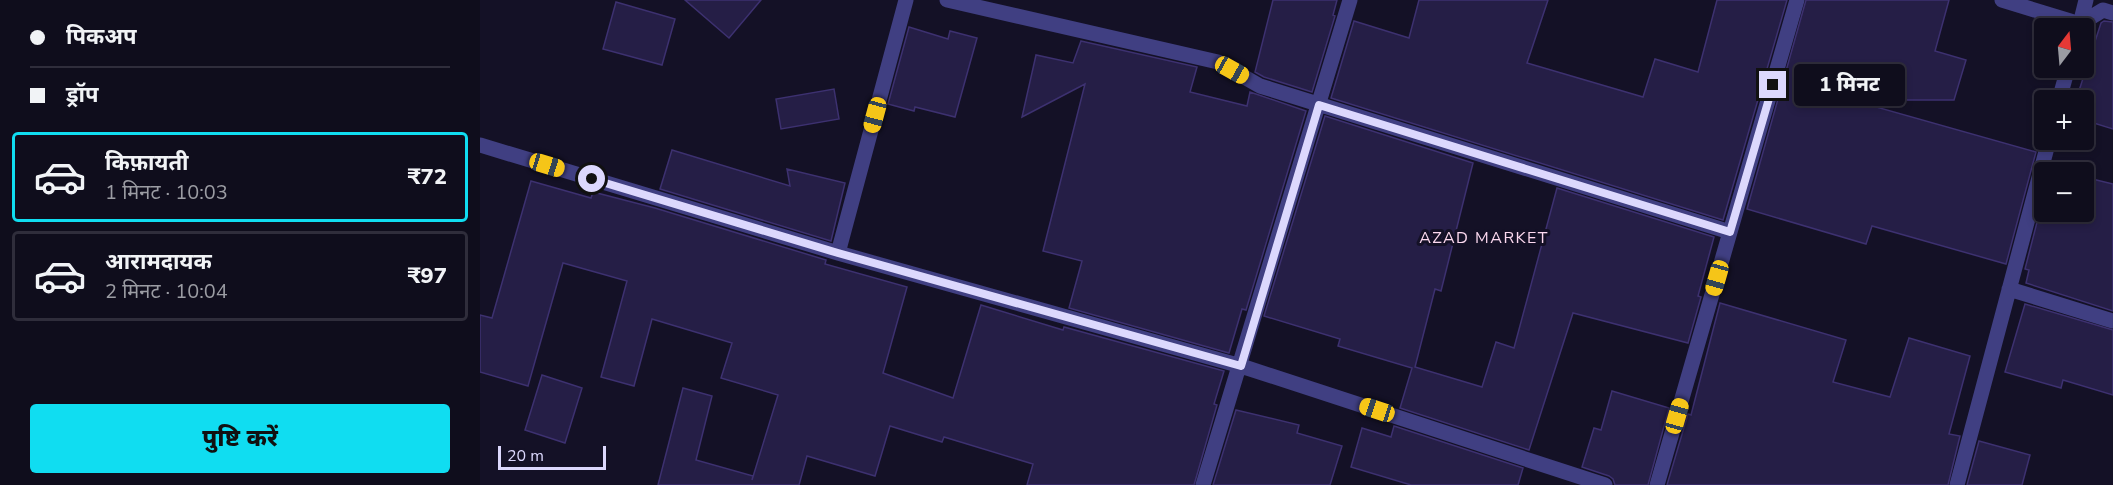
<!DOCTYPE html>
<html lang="hi">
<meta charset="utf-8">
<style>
body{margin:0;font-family:"Nunito Sans","Noto Sans Devanagari",sans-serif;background:#181625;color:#f1f3f6;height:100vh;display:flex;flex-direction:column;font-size:22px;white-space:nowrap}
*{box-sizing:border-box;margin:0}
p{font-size:20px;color:#9b9ca3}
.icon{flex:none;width:33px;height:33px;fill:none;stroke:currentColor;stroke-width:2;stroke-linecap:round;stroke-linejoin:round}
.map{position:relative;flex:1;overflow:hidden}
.details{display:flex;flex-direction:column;background:#0f0d1c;width:480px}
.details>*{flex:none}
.guide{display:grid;align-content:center;height:132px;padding:0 30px;background:#0f0d1c}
.needle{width:39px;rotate:16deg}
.controls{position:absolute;left:1554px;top:18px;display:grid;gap:12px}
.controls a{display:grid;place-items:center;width:60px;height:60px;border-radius:6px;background:#0f0d1c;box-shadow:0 3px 9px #0003,0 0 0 2px #2f2d3b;font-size:30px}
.scale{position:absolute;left:18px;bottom:15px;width:108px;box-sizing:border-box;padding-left:6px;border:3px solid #dcd8fd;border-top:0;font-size:16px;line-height:21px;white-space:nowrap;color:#dcd8fd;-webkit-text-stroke:4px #141126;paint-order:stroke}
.end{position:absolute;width:27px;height:27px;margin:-14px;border:8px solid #dcd8fd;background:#111;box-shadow:0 0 0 3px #111}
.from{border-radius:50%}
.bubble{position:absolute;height:42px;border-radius:6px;background:#0f0d1c;box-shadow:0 3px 9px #0003,0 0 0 2px #2f2d3b;font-size:20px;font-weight:800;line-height:42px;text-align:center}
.car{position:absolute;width:18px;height:36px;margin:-18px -9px;border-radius:8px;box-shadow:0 0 4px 2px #0007;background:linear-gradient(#f5c518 24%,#345 0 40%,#f5c518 0 76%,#345 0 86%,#f5c518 0)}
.guide b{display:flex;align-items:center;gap:21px;height:57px;font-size:22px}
.guide b+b{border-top:2px solid #2f2d3b}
.guide i{width:15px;height:15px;background:#f1f3f6}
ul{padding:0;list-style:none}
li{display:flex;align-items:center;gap:18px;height:90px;margin:0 12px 9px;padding:0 18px;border:3px solid #2f2d3b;border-radius:6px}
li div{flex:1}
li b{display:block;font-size:22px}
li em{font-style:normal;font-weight:800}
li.on{border-color:#10ddf1}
li>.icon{width:54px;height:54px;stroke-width:1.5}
.primary-button{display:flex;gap:12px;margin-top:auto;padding:12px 30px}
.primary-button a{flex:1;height:69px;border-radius:6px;background:#10ddf1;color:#111;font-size:24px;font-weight:800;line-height:69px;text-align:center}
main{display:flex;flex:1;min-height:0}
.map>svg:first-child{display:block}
.building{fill:#251e46;stroke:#3d3170;stroke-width:1.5}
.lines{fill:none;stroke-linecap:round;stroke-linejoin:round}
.minor{stroke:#403f82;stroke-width:15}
.route{stroke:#dcd8fd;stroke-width:8}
.labels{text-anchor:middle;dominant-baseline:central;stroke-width:6;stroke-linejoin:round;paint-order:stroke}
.neighbourhood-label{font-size:16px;letter-spacing:1.5px;fill:#fddaf0;stroke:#141126}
</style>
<main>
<section class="details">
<div class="guide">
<b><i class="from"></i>पिकअप</b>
<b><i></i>ड्रॉप</b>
</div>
<ul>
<li class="on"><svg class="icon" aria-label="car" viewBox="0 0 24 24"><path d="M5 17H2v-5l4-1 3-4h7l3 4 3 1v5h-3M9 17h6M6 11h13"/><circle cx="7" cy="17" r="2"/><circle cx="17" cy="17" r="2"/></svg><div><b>किफ़ायती</b><p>1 मिनट · 10:03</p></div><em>₹72</em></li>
<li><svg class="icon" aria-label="car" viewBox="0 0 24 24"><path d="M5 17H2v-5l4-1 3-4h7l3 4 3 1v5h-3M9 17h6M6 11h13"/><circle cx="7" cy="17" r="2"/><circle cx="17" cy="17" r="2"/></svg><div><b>आरामदायक</b><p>2 मिनट · 10:04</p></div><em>₹97</em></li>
</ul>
<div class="primary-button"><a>पुष्टि करें</a></div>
</section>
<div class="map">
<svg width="1633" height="485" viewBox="0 0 1633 485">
<rect width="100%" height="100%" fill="#141126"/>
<path class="building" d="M205,0H281L249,38Z
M793,0H857L853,15L855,16L832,92L784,77L775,72Z
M939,0H1068L1047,63L1163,97L1175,59L1218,72L1237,0H1307L1243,220L851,98L874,21L929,38Z
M1326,0H1469L1455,51L1486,60L1474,100H1382V103L1556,152L1526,264L1392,226L1386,244L1267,209Z
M136,2L195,19L182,65L123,49Z
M1624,21L1633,22V129L1604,120V100H1596L1621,23Z
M429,27L468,39L470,31L497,38L475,117L435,107L434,111L408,104Z
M601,41L717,67L710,92L767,106L770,92L826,111L766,310L762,309L749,353L589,308L602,261L563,251L605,84L542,117L556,55L593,63Z
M354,89L359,119L301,129L296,99Z
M845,116L993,163L961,291L955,289L935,367L1002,387L1016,342L1034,348L1077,188L1234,237L1218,296L1221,297L1208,343L1093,313L1049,450L920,408L932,368L858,346L860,339L784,316Z
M192,150L310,186L307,169L365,183L351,241L180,189Z
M1604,177L1633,184V311L1546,283L1549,270L1545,269L1564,195V212H1604Z
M51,181L111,198L113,192L175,208L346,260L345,264L427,287L403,373L473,398L501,305L583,330L584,327L744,371L734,404L737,405L714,485H547L553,464L464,437L462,442L410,426L395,476L327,456L319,485H178L203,388L232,396L216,460L273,476L272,480L298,395L241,378L252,343L172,319L154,386L121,377L147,281L83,263L48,386L0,372V315L12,318Z
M1240,303L1366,340L1353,382L1410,397L1429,338L1490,356L1469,434L1480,436L1468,485H1187L1208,414L1211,415Z
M1545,304L1633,330V395L1583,380L1581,388L1525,372Z
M62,375L102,388L85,443L45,430Z
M1132,391L1189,408L1168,485H1135L1133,479L1129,476L1102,467L1114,428L1121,430Z
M756,410L819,425L817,433L862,446L850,485H733Z
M914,426L1043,468L1038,485H931L871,467L882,428L911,437Z
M1499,441L1550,455L1542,485H1487Z"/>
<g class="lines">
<path class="minor" d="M467,0L738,62L780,86L1250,232
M1522,0L1600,24L1623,10L1633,13
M1599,28L1606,0
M1579,100L1588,68
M0,145L358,253L761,366L1125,485
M358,253L426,0
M1529,289L1633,321
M723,485L870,0
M1177,485L1317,0
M1477,485L1569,140"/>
</g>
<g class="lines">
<path class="route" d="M112,179L358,253L761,366L839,105L1250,232L1293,85"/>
</g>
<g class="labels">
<g class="neighbourhood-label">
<text x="1004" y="238">AZAD MARKET</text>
</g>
</g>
</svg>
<div class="controls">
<a><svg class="needle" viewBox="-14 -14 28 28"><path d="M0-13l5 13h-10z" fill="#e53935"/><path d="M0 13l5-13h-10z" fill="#9b9ca3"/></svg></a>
<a>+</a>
<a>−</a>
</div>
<div class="scale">20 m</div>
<i class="end from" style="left:112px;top:179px"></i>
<i class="end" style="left:1293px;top:85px"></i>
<div class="bubble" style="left:1314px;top:64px;width:111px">1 मिनट</div>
<i class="car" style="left:752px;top:70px;rotate:119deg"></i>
<i class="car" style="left:395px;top:115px;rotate:195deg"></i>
<i class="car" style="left:67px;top:165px;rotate:107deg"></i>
<i class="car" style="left:1237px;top:278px;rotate:196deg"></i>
<i class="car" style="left:897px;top:410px;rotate:288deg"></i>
<i class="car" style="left:1197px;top:416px;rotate:16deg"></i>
</div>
</main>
